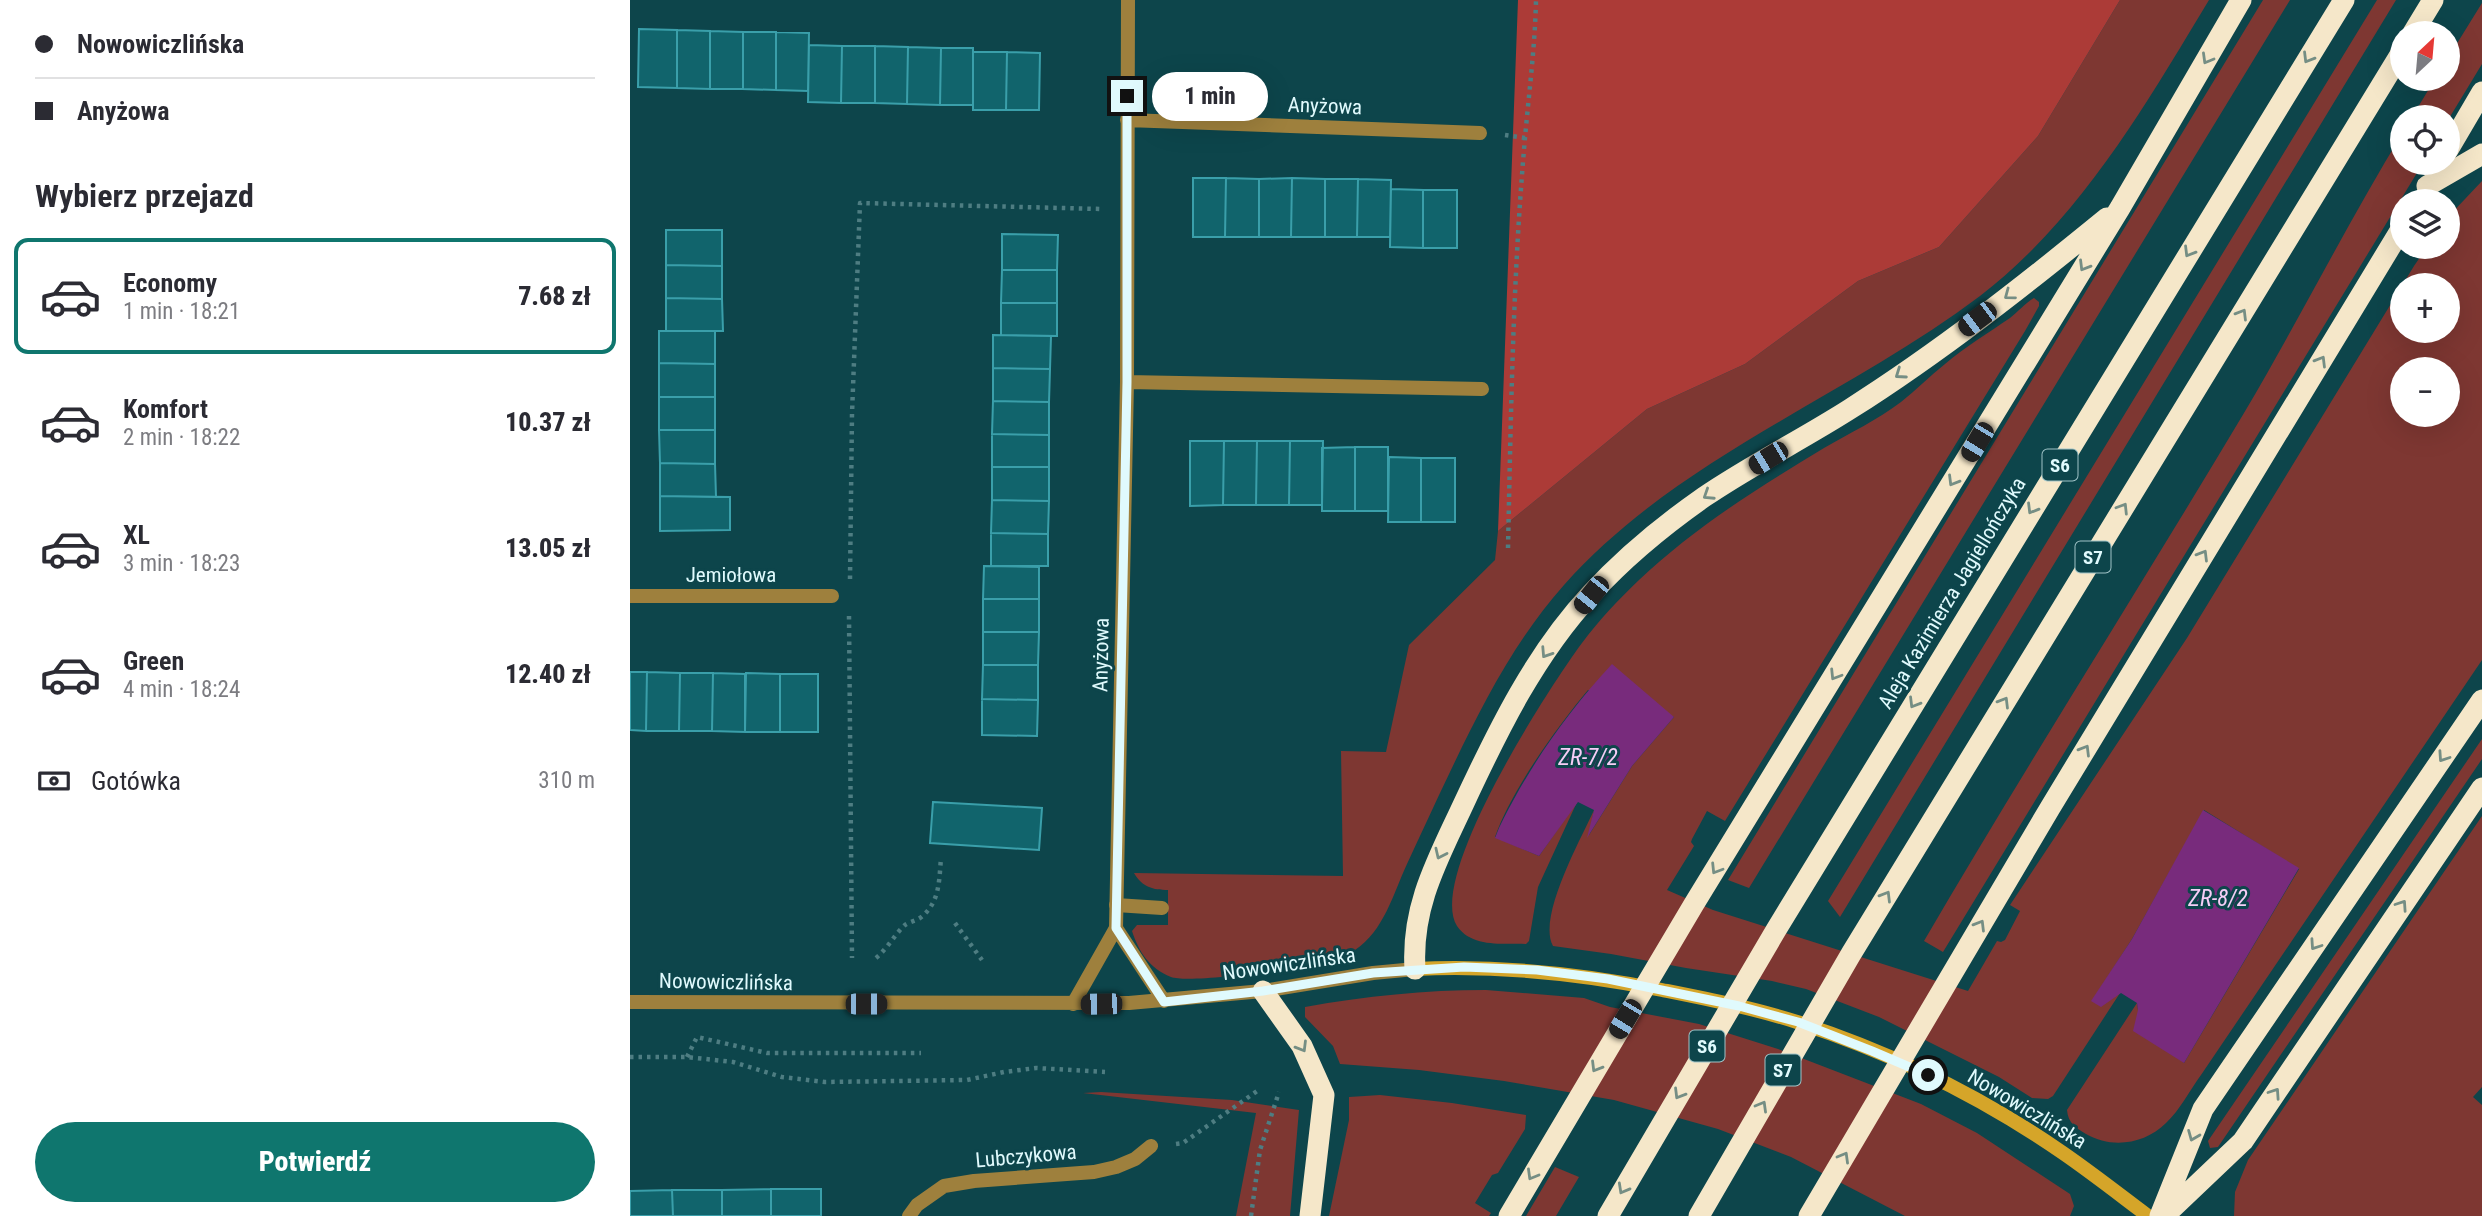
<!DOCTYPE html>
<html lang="pl">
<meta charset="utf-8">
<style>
body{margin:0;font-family:"Roboto Condensed",sans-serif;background:#f2f2f3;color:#2b2b33;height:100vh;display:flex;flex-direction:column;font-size:26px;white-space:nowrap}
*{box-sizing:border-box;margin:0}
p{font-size:23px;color:#7c7c81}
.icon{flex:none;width:38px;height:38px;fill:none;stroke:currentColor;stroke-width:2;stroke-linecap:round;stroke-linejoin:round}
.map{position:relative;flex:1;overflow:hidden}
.drawer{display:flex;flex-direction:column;background:#fff;width:630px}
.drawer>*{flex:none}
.hud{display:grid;align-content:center;height:154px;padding:0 35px;background:#fff}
.needle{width:46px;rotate:26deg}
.fabs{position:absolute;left:1760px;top:21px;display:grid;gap:14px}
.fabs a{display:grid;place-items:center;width:70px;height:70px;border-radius:50%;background:#fff;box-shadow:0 7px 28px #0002;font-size:35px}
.end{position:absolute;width:32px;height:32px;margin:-16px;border:9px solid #e0fafd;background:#111;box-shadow:0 0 0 4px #111}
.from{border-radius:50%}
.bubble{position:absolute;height:49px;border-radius:24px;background:#fff;box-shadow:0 7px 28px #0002;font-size:23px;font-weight:800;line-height:49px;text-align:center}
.car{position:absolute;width:21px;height:42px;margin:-21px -10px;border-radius:9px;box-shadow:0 0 5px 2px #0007;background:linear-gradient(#222 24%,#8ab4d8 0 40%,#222 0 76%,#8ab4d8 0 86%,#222 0)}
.hud b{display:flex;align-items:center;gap:24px;height:66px;font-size:26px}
.hud b+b{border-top:2px solid #e1e1e2}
.hud i{width:18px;height:18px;background:#2b2b33}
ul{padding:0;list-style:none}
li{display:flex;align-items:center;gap:21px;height:116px;margin:0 14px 10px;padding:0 21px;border:4px solid transparent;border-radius:14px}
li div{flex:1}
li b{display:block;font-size:26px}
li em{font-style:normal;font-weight:800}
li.current{border-color:#0f766e}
li>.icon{width:63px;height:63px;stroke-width:1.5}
h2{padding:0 35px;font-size:32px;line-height:84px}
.pay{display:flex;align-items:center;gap:18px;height:77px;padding:0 35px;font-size:26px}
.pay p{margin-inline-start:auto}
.action{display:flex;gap:14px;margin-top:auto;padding:14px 35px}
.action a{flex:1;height:80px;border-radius:42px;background:#0f766e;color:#fff;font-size:28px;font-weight:800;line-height:80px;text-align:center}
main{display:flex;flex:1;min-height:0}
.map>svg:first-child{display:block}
.green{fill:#7e3732;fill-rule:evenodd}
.forest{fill:#ac3b37}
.water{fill:#782b7c}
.building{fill:#11646c;stroke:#3a9faa;stroke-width:2}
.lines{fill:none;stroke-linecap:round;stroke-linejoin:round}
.path{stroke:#4e7d82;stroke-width:4.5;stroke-dasharray:3.5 5;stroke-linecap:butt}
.service{stroke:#9e803d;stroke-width:14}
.minor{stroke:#9e803d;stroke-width:14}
.tertiary{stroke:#9e803d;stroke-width:14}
.secondary{stroke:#d5a529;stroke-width:14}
.motorway{stroke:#f5e7c9;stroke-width:21}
.oneway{stroke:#758e84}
.route{stroke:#e0fafd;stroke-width:9}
.labels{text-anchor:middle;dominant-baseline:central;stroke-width:6;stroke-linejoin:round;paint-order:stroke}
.shield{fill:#0d454b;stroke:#a1c4c8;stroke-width:2}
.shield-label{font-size:19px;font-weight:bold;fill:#e0fafd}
.street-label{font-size:21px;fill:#e0fafd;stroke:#0d454b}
.water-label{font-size:23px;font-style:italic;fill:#f6cef7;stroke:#0d454b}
</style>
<main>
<section class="drawer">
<div class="hud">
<b><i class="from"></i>Nowowiczlińska</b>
<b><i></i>Anyżowa</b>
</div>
<h2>Wybierz przejazd</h2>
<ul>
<li class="current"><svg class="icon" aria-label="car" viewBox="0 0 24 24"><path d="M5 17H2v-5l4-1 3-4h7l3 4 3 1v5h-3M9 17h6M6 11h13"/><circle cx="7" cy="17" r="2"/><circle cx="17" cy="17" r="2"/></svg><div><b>Economy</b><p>1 min · 18:21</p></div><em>7.68 zł</em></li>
<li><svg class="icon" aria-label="car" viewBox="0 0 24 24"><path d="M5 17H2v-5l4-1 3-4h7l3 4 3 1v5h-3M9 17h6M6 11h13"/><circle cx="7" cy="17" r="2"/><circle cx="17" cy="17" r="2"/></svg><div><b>Komfort</b><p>2 min · 18:22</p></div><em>10.37 zł</em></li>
<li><svg class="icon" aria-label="car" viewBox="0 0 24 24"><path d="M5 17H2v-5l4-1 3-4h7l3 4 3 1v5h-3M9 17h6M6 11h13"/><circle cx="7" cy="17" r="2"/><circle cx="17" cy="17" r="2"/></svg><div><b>XL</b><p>3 min · 18:23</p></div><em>13.05 zł</em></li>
<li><svg class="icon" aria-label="car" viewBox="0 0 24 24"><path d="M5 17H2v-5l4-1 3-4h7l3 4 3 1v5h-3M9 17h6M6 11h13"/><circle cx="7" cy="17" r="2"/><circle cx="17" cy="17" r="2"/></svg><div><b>Green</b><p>4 min · 18:24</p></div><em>12.40 zł</em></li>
</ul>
<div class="pay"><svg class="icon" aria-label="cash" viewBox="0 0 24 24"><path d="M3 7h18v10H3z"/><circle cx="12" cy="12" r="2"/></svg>Gotówka<p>310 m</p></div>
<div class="action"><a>Potwierdź</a></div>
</section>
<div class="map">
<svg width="1852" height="1216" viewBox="0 0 1852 1216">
<rect width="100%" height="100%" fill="#0d454b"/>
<path class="green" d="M1490,0H1579C1515,106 1450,219 1350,296C1215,398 1049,456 934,585C885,640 851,707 820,772C805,803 791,834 777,864C763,894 754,931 725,950C705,964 563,985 541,977C519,968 509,952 502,931L507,925H538V890C523,890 512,887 504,873L713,876L711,751L756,752L779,645L865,560L868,531L1017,409L1115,364L1228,281L1309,247L1408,136Z
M1633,0H1660L1119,888L1098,880Z
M1747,0H1766L1210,917L1198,901Z
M1852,3V64L1818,120V117H1782L1805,79H1818V58Z
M1773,132V163H1793L1313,952L1294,941C1398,763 1509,589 1614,413C1669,320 1717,224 1773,132Z
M1852,181V660L1571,1075C1560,1090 1550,1110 1536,1123C1515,1144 1482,1149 1456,1134C1446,1128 1438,1123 1437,1110L1507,1003L1508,1010L1554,1063L1669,869L1574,810L1502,939L1462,1001L1490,993L1423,1096L1418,1099L1402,1098L1369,1077L1249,1017L1176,989L1142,981L1056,968L981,954L923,946C907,917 951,839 964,810L959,835L1002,766L1044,717L958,690C926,728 881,791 865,837L909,856L947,802L908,887L899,941L896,944C873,943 842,948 827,926C796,877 920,686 952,643C969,620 989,599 1009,580C1064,528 1129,487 1194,448C1220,433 1247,420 1271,402C1286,390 1300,376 1315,364C1335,347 1358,333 1380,318C1388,312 1395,303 1404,298L1409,302V306L1395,331L1095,821L1077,811L1062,839L1061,842L1064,846L1037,890L1083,910L1338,991L1367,941L1371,942L1375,940L1390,911L1380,905L1557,638L1784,266L1797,247H1818V217ZM1773,285H1818V331H1773ZM1773,369H1818V415H1773Z
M1852,739V759L1588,1147L1580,1148L1578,1141Z
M1852,816V1087L1843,1097L1852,1105V1216H1604L1605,1192L1618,1160Z
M856,990L954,998L980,1007L1069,1024L1148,1049L1291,1104L1347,1133L1440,1194L1444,1206L1440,1216H1275L1161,1157L1088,1129L984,1100L874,1081L789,1070L710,1064L703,1046L675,1017V1007C736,996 795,990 856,990Z
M471,1092L602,1100L669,1110L660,1216H606L626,1113L453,1093Z
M750,1095L822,1103L896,1115L895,1129L868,1173L862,1175L845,1203L861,1213L859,1216H699L719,1120V1097Z
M925,1167L949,1177L926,1216H896Z"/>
<path class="forest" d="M888,0H1490L1408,136L1309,247L1228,281L1115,364L1017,409L868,531Z"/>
<path class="water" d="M982,664L1044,717L1002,766L957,838L964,810L948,802L909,856L865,838C870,824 877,812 884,799C911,750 943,706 982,664Z
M1573,810L1669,868L1554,1063L1503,1031L1508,1010L1507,1003L1491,993L1471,1007L1461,1001L1502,939Z"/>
<path class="building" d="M9,29L47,30V88L8,87Z
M47,30L80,31V89L47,88Z
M80,31L113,32V89H80Z
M113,32H146V90L113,89Z
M146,32L179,33L178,91L146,90Z
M179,45L212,46L211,103L178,102Z
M212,46H245V103H211Z
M245,46L278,47L277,104L245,103Z
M278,47L311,48L310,105L277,104Z
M311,48H343V105H310Z
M343,52H377L376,110H343Z
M377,52L410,53L409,110H376Z
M563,178H596L595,237H563Z
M596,178L629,179V237H595Z
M662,178L695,179V237H661Z
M662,178L661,237H629V179Z
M695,179H728L727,237H695Z
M728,179L761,180L760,237H727Z
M761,189L793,190V248L760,247Z
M793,190H827V248H793Z
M36,230H92V266L36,265Z
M372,234L428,235L427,270H372Z
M36,265L92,266V299L36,298Z
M372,270H427V303H371Z
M36,298L92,299L93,331H36Z
M371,303H427V336L371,335Z
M29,331H85V364L29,363Z
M363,335L421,336L420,369L363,368Z
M29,363L85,364V397H29Z
M363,368L420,369L419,402L363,401Z
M29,397H85V430H29Z
M363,401L419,402V435L362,434Z
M29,430H85V464L30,463Z
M362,434L419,435V467H362Z
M560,441H594L593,505L560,506Z
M594,441H627L626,505H593Z
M627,441H660L659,505H626Z
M660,441H693L692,505H659Z
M725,447H758V511H725Z
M725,447V511H692V448Z
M759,457L791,458V522H758Z
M791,458H825V522H791Z
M30,463L85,464L86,497L30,496Z
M362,467H419V501L362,500Z
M30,496L100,497V530L30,531Z
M362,500L419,501L418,534L361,533Z
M361,533L418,534V566H361Z
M354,566L409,567V599H353Z
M353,599H409V632H353Z
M353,632H409L408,665H353Z
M353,665H408V700L352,699Z
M0,672H17L16,731L0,730Z
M17,672L50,673L49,731H16Z
M50,673H83L82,731H49Z
M83,673L115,674V732L82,731Z
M116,673L150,674V732H115Z
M150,674H188V732H150Z
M352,699L408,700L407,736L352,735Z
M303,802L412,808L409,850L300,843Z
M141,1189H191V1216H141Z
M141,1189V1216H92V1190Z
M42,1190H92V1216H43Z
M42,1190L43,1216H0V1191Z"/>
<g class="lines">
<path class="path" d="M875,135L895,138
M878,548C881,411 883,274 895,138C899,92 905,47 906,0
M220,579L222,414L230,203L472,209
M219,616L222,958
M325,923L352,960
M246,958C258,948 265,934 275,925C279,922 285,921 290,918C310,903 309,881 311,858
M0,1057H57L103,1062L152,1077L195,1082L337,1080L374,1072L406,1068L475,1072
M57,1057L67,1037L137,1053H291
M546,1144L553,1143L630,1089
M621,1216L630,1150L649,1092"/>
<path class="service" d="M486,905L532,908"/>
<path class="minor" d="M497,120L850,133
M497,382L852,389
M0,596H202
M486,928L497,382L498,0
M279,1216L287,1205L314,1186L344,1181L464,1172L486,1167L505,1159L521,1146"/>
<path class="tertiary" d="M0,1002L499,1003L633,991L743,973L785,969
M443,1004L486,928L534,1001"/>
<path class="secondary" d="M785,969C870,965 948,973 1032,990C1077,999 1123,1008 1167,1022C1260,1052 1352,1097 1433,1153C1462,1173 1490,1195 1518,1216"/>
<path class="motorway" d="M1783,33L1803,0
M1818,150L1852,92
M1797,186L1852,154
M785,969C781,906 808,859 834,803C868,730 905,654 961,594C994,558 1034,525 1074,497C1121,465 1173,439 1220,409C1310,352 1395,285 1477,218
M633,991L672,1046L694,1095L680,1216
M879,1216L1064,904L1490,208L1611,0
M978,1216L1146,930L1714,0
M1069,1216L1221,954L1773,50
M1179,1216L1420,808L1773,226
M1530,1216L1573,1109L1852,700
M1534,1216L1613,1141L1852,788"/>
</g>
<defs><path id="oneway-chevron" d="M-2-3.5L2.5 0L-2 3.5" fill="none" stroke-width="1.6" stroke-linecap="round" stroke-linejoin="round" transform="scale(1.75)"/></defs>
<g class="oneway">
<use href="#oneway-chevron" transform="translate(1678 58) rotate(121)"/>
<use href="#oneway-chevron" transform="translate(1577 59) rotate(120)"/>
<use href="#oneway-chevron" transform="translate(1559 252) rotate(121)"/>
<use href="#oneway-chevron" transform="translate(1454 266) rotate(121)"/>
<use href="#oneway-chevron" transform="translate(1379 295) rotate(143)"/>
<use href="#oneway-chevron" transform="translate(1612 314) rotate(-59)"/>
<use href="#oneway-chevron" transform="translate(1691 361) rotate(-59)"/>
<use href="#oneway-chevron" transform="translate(1270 374) rotate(145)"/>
<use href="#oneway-chevron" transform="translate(1323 481) rotate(121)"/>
<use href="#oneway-chevron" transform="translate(1078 495) rotate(147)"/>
<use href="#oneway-chevron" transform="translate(1493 508) rotate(-58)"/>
<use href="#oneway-chevron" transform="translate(1402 509) rotate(121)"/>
<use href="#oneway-chevron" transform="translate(1573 555) rotate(-59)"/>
<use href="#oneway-chevron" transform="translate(916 653) rotate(123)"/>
<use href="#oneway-chevron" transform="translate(1205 675) rotate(122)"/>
<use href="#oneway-chevron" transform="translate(1374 702) rotate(-59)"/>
<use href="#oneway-chevron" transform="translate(1284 703) rotate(121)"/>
<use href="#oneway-chevron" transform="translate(1455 750) rotate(-59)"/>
<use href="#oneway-chevron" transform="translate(1813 757) rotate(124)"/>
<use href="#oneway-chevron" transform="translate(810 854) rotate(115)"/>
<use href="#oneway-chevron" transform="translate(1086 869) rotate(122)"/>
<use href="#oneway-chevron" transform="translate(1256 896) rotate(-59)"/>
<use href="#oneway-chevron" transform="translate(1772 905) rotate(-56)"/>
<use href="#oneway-chevron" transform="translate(1350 925) rotate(-59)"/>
<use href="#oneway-chevron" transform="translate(1685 945) rotate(124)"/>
<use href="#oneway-chevron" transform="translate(672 1047) rotate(59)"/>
<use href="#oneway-chevron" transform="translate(966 1067) rotate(121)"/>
<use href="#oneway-chevron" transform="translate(1645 1093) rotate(-56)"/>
<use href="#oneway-chevron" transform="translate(1049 1094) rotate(121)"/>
<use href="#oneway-chevron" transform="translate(1132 1106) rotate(-60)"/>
<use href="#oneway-chevron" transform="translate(1563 1136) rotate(112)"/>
<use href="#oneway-chevron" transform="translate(1214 1157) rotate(-60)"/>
<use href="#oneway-chevron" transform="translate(902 1175) rotate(120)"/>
<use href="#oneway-chevron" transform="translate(993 1189) rotate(119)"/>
</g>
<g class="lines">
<path class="route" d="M497,96V382L486,928L534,1002L633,991L743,973L834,967L907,970L978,979L1109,1006L1168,1022L1242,1051L1298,1075"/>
</g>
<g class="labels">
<g class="shield">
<rect x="1412.5" y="449.5" width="35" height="31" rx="5"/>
<rect x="1445.5" y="541.5" width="35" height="31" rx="5"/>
<rect x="1059.5" y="1030.5" width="35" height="31" rx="5"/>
<rect x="1135.5" y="1054.5" width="35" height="31" rx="5"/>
</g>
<g class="shield-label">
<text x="1430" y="465">S6</text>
<text x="1463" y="557">S7</text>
<text x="1077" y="1046">S6</text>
<text x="1153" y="1070">S7</text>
</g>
<g class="street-label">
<text transform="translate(695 106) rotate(2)">Anyżowa</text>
<text x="101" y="575">Jemiołowa</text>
<text transform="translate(1322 593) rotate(-59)">Aleja Kazimierza Jagiellończyka</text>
<text transform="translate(471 655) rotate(-89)">Anyżowa</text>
<text transform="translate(659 964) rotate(-8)">Nowowiczlińska</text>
<text transform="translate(96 982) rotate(1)">Nowowiczlińska</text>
<text transform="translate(1397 1109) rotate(31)">Nowowiczlińska</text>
<text transform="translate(396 1156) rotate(-5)">Lubczykowa</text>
</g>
<g class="water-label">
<text x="958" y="757">ZR-7/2</text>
<text x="1588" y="898">ZR-8/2</text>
</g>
</g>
</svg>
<div class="fabs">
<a><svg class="needle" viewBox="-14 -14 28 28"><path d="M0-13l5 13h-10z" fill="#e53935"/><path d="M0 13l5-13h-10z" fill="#7c7c81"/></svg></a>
<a><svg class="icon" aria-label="locate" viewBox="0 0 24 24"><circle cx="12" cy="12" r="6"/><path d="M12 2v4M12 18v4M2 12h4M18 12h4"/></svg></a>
<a><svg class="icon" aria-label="layers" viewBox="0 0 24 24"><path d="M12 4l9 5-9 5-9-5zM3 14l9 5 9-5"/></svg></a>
<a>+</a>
<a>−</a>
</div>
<i class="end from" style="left:1298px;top:1075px"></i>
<i class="end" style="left:497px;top:96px"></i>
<div class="bubble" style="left:522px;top:72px;width:116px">1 min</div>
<i class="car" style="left:1347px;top:319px;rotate:233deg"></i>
<i class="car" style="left:1347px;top:442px;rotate:211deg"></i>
<i class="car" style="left:1138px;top:458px;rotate:239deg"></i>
<i class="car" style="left:961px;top:595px;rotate:219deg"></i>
<i class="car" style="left:236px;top:1004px;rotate:90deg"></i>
<i class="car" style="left:471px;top:1004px;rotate:269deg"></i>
<i class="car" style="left:995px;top:1019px;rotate:211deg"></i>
</div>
</main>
